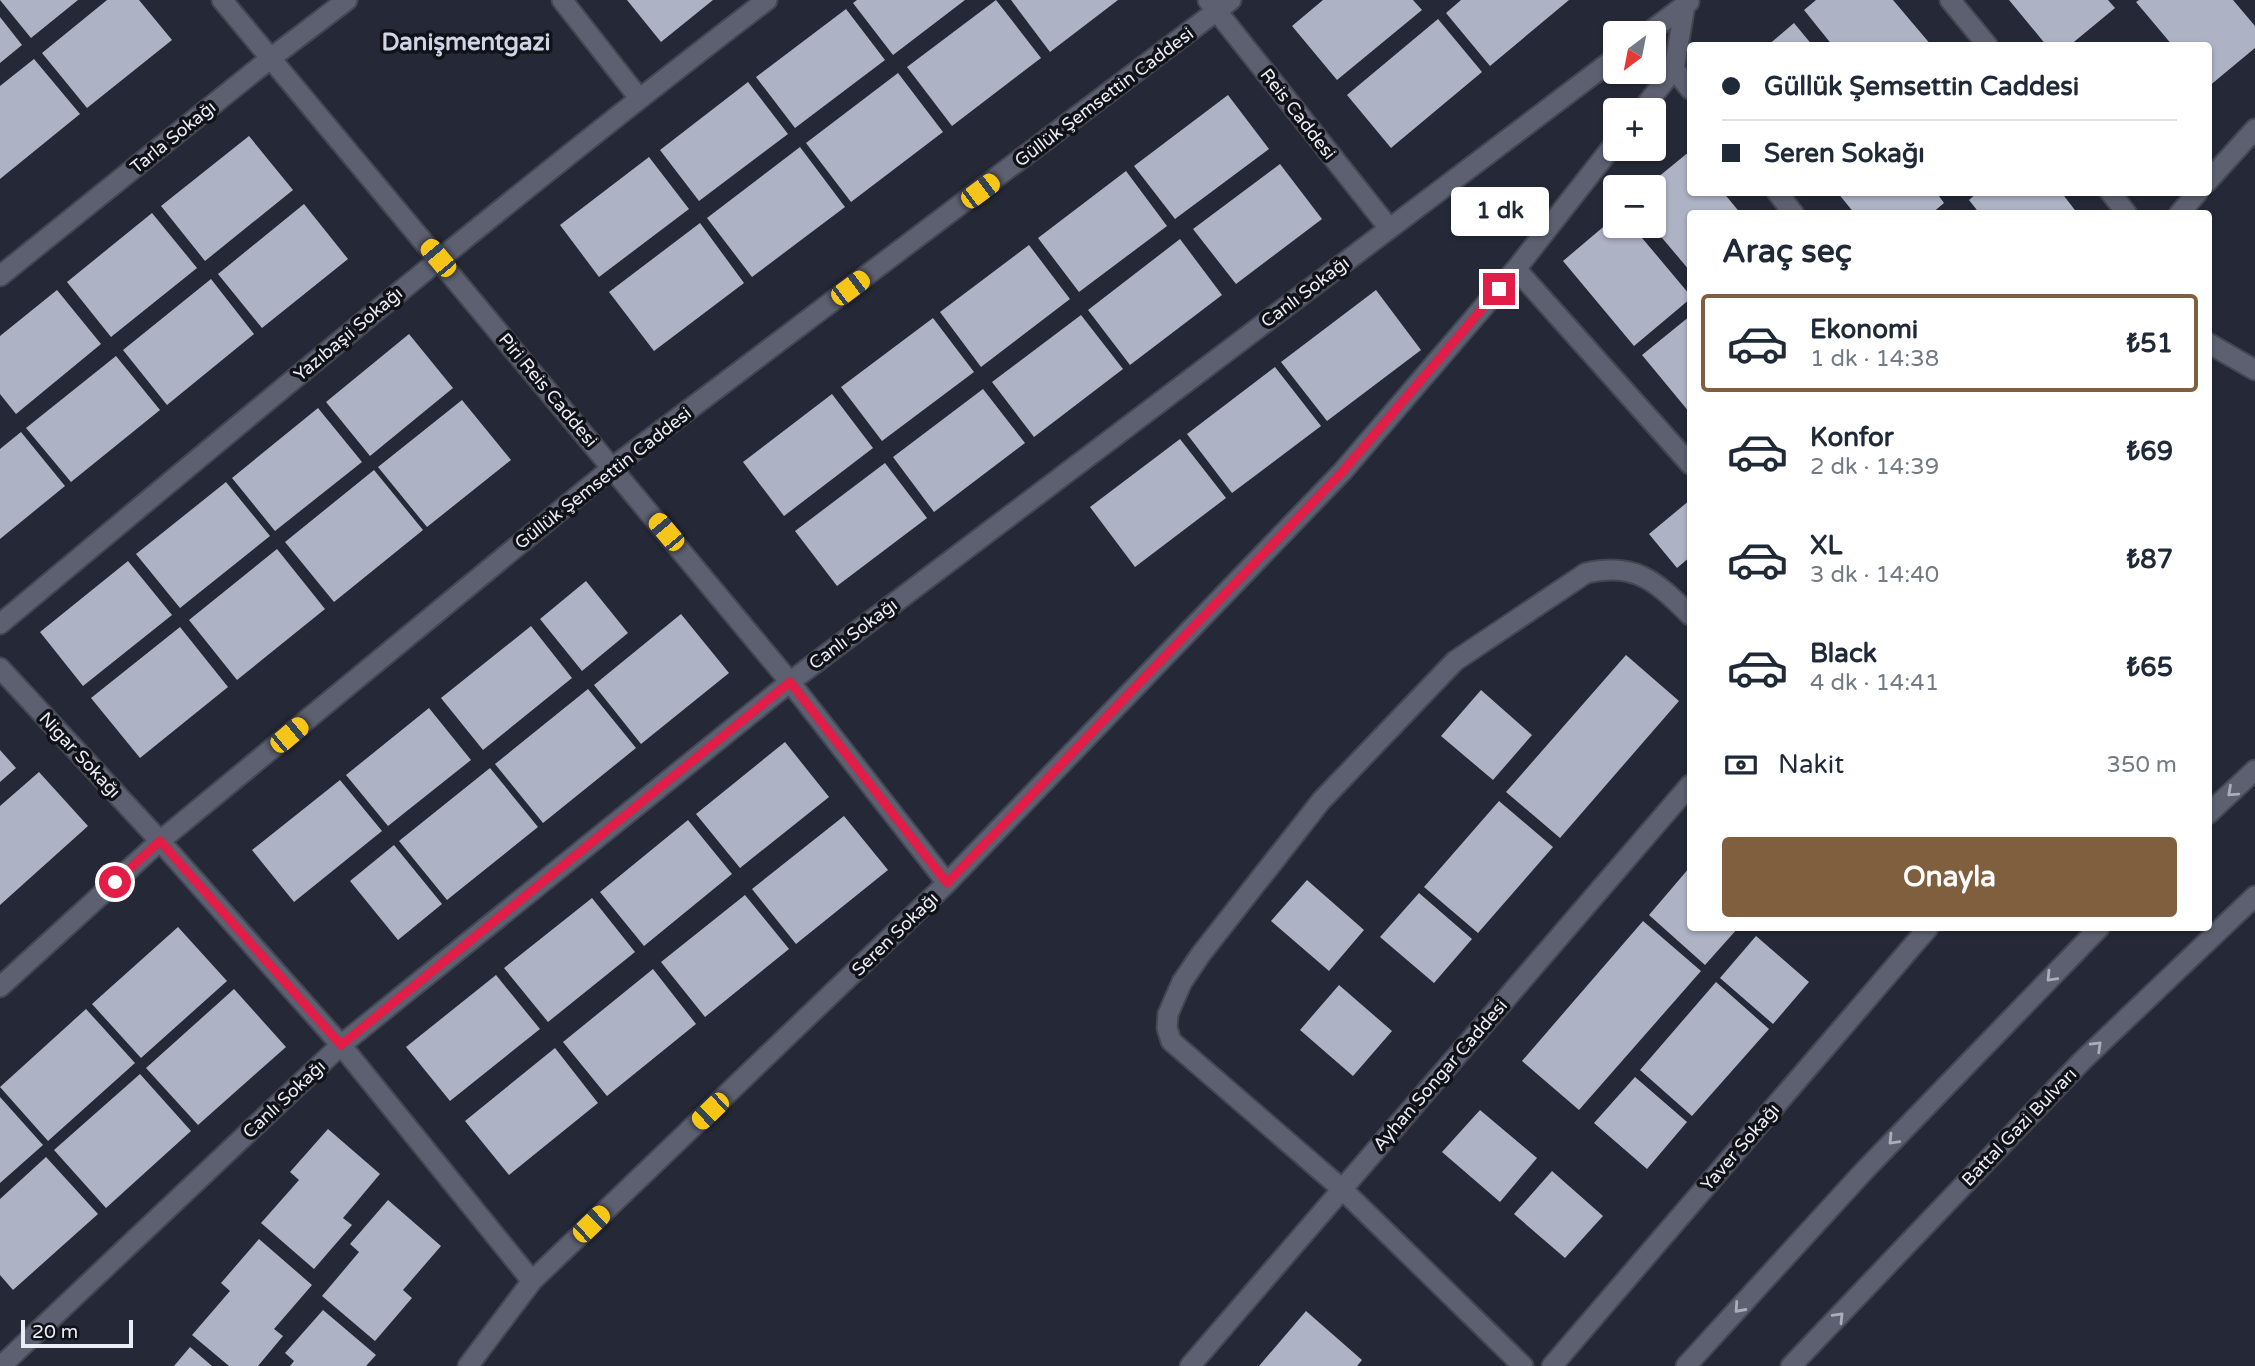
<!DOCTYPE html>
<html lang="tr">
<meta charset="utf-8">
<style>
body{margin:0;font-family:"Varela Round",sans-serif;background:#f6f6f7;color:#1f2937;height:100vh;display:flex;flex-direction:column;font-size:26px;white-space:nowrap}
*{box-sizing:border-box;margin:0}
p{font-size:23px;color:#747a83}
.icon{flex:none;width:38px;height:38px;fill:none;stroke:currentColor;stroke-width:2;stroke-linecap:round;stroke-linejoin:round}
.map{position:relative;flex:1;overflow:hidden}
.sheet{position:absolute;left:1687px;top:210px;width:525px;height:721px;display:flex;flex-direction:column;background:#fff;border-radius:7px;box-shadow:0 2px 5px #0004}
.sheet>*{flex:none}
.hud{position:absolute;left:1687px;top:42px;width:525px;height:154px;border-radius:7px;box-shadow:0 2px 5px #0004;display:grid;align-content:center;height:154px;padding:0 35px;background:#fff}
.needle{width:46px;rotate:212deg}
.tools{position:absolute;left:1603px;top:21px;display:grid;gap:14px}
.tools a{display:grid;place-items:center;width:63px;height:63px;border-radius:7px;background:#fff;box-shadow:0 2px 5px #0004;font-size:35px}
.scale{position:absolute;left:21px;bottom:18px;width:112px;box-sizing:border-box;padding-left:7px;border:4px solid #eaedf6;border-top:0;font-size:19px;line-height:24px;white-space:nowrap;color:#eaedf6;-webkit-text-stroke:5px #101218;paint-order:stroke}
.end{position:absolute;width:32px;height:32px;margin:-16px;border:9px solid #e11d48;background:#fff;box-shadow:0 0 0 4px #fff}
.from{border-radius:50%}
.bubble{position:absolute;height:49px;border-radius:7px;background:#fff;box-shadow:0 2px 5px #0004;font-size:23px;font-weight:800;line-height:49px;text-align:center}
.car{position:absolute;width:21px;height:42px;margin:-21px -10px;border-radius:9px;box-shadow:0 0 5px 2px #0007;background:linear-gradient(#f5c518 24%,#345 0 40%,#f5c518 0 76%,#345 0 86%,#f5c518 0)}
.hud b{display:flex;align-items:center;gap:24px;height:66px;font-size:26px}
.hud b+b{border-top:2px solid #e0e1e3}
.hud i{width:18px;height:18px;background:#1f2937}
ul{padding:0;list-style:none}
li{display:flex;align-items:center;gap:21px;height:98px;margin:0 14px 10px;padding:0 21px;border:4px solid transparent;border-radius:7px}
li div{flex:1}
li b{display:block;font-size:26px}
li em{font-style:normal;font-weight:800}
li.selected{border-color:#805f3e}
li>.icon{width:63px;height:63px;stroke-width:1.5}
h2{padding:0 35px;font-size:32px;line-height:84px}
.pay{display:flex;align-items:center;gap:18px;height:77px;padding:0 35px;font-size:26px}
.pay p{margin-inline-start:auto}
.primary-button{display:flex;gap:14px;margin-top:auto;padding:14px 35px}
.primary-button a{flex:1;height:80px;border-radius:7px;background:#805f3e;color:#fff;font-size:28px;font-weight:800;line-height:80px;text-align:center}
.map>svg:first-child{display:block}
.building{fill:#adb2c4}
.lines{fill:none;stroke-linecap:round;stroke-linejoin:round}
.minor-casing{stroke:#444652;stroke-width:23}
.tertiary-casing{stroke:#444652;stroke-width:23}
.minor{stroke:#5c6070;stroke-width:19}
.tertiary{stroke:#5c6070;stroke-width:19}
.oneway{stroke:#aaaeba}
.route{stroke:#e11d48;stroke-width:9}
.labels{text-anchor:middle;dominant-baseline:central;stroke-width:7;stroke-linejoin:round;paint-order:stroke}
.street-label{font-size:18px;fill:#eaedf6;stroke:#101218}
.district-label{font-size:24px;font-weight:bold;fill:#d0d4e7;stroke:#101218}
</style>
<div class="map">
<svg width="2255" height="1366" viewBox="0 0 2255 1366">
<rect width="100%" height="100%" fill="#252937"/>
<path class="building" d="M0,0H78L31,38Z
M107,0H139L172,40L87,108L42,53Z
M627,0H713L661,42Z
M857,0H965L893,55L853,3Z
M996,0L1041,58L952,126L907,67Z
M1011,0H1118L1050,52Z
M1323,0H1413L1422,10L1337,80L1292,26Z
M1461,0H1569L1490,66L1446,13Z
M1816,0H1893L1932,46H1833L1804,10Z
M2009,0H2108L2115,8L2069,46H2047Z
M2139,0H2233L2255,26V48L2208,87V46H2173L2136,2Z
M846,9L885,60L795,128L756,77Z
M0,17L22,45L0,63Z
M1438,19L1482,72L1391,148L1347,95Z
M1794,23L1813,46H1767Z
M34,59L80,114L0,179V86Z
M898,73L943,132L851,202L806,143Z
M748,82L788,134L699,201L660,150Z
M1228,95L1269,149L1175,219L1134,166Z
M249,136L293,190L205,261L161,206Z
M800,147L845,207L752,277L707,218Z
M1690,151V192H1723L1741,214H1690V271L1652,226L1654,187H1646Z
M649,157L689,209L599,277L560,225Z
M1280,164L1322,219L1236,284L1193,229Z
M1126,171L1167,226L1079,292L1038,238Z
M1837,192H1936L1944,203L1931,214H1855Z
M1978,192H2061L2078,214H1980L1969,200Z
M304,204L348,259L262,328L218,274Z
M152,213L197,268L111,337L67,282Z
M1615,217V226H1632L1690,295V299L1634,346L1563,261Z
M700,223L744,283L654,351L609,292Z
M1180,239L1222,295L1130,365L1088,310Z
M1029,245L1070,299L981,367L940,312Z
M211,279L254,334L167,405L123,350Z
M57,290L101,344L16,414L0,394V336Z
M1376,290L1421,350L1327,421L1281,362Z
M1081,315L1123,369L1034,437L992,382Z
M1690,316V413L1642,355Z
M933,318L974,372L882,441L841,387Z
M409,334L453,388L370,456L326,402Z
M116,356L160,410L71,482L26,428Z
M1275,367L1321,426L1232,493L1187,434Z
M983,389L1025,443L934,512L893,457Z
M832,394L873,448L784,516L743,462Z
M462,400L511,460L427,527L378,467Z
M318,408L362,462L275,531L232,478Z
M21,432L65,486L0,539V449Z
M1180,439L1226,498L1135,567L1090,507Z
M885,463L927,518L837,586L795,531Z
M374,470L423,530L334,602L285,542Z
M226,482L270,536L180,608L136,554Z
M1690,500V557L1677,568L1649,534Z
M277,549L325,609L237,680L189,620Z
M128,561L172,615L83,686L40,632Z
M586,581L628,633L582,671L540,619Z
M681,614L729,673L641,744L594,685Z
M531,626L572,678L483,750L441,698Z
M180,627L228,687L140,758L91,698Z
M1626,655L1679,701L1560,838L1506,792Z
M588,689L636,748L543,823L495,764Z
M1481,690L1532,735L1493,780L1441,736Z
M429,708L471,760L388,826L346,775Z
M785,742L829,797L740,868L696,814Z
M0,750L16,768L0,782Z
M490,768L538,827L447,900L399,841Z
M39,772L88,826L0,905V806Z
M340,780L382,831L294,902L252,850Z
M1499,801L1553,847L1478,933L1424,887Z
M844,816L888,870L796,944L752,889Z
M688,820L732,874L644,946L600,892Z
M394,845L442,904L398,940L350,881Z
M1690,867V928H1738L1705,965L1649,915Z
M1307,880L1364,930L1329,971L1271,921Z
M1419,893L1472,939L1434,983L1380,937Z
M745,895L789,949L705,1017L661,962Z
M592,898L635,952L548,1022L504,968Z
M1643,921L1701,971L1579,1110L1522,1061Z
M178,927L227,981L141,1058L92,1004Z
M1756,936L1809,982L1773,1024L1720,978Z
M653,969L696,1024L607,1096L563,1042Z
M496,975L540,1029L450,1101L406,1047Z
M1716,982L1769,1029L1692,1116L1640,1070Z
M1339,985L1392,1031L1353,1076L1300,1030Z
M234,989L286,1047L198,1125L146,1068Z
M86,1009L135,1063L48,1141L0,1087Z
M555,1048L598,1103L509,1175L465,1121Z
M140,1074L191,1131L106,1208L54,1150Z
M1635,1077L1687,1122L1647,1169L1594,1123Z
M0,1097L43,1145L0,1183Z
M1480,1110L1537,1158L1500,1202L1442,1152Z
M328,1129L380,1174L343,1218L352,1225L314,1269L261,1223L299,1180L290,1172Z
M46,1157L98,1214L13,1290L0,1275V1199Z
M1552,1171L1603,1216L1565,1258L1514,1214Z
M388,1200L441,1246L403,1290L412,1298L375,1341L322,1296L359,1252L350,1244Z
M259,1239L312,1285L274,1329L283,1336L258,1366H229L192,1335L230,1291L221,1283Z
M323,1310L376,1355L366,1366H290L294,1361L285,1353Z
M1306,1311L1362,1360L1357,1366H1259Z
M190,1347L212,1366H174Z"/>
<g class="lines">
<defs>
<path id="minor" d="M222,0L790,682L947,883
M562,0L639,98
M1208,0L1389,228
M1950,0L1988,46
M1648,33L1689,2
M1674,69L1690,89
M1642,110L1674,69L1685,5
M2208,181L2255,129
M1777,192L1794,214
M2110,192L2127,214
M2179,214L2198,192
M1516,269L1690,464
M0,276L271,58L347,0
M2208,343L2255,370
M0,624C253,413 505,200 767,0
M0,668L160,841L341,1045L532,1281
M1,1366L341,1045L790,682L1615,58
M468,1366L532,1281L947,883L1343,471L1516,269L1615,143
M1190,1366L1690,785
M1523,1366L1342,1189L1171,1041L1167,1028L1168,1014L1182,982L1201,954L1321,801L1455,661L1586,573C1637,562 1656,582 1690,615
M1552,1366L1928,928"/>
<path id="tertiary" d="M2208,814L2255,770
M0,987L160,841L613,467L1231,0
M1686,1366L1864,1171L2099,928
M1791,1366L2082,1061L2255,896"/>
</defs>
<use href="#minor" class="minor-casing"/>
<use href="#tertiary" class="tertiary-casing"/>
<use href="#minor" class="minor"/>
<use href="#tertiary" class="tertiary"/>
</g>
<defs><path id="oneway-chevron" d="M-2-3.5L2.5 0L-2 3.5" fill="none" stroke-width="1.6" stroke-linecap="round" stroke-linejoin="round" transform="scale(1.75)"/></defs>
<g class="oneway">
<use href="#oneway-chevron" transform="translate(2232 792) rotate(138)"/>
<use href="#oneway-chevron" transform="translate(2051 977) rotate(134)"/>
<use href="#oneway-chevron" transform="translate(2097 1046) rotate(-44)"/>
<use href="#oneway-chevron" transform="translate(1893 1140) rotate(134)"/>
<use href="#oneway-chevron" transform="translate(1739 1308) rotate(132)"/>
<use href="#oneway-chevron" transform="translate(1839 1317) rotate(-46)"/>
</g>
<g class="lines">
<path class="route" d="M115,882L160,841L341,1045L790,682L947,883L1343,471L1499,289"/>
</g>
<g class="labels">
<g class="street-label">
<text transform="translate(1104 97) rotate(-37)">Güllük Şemsettin Caddesi</text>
<text transform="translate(1298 114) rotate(52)">Reis Caddesi</text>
<text transform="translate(173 137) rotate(-39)">Tarla Sokağı</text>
<text transform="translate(1305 292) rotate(-37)">Canlı Sokağı</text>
<text transform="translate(348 334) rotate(-40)">Yazıbaşıi Sokağı</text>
<text transform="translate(548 390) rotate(50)">Piri Reis Caddesi</text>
<text transform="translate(603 478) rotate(-38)">Güllük Şemsettin Caddesi</text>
<text transform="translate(853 634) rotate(-37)">Canlı Sokağı</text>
<text transform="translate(80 755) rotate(47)">Nigar Sokağı</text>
<text transform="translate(895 934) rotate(-44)">Seren Sokağı</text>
<text transform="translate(1440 1075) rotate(-49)">Ayhan Songar Caddesi</text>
<text transform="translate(284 1099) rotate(-43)">Canlı Sokağı</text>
<text transform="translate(2019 1127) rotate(-46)">Battal Gazi Bulvarı</text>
<text transform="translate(1740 1147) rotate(-49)">Yaver Sokağı</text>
</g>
<g class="district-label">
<text x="466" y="42">Danişmentgazi</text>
</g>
</g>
</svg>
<div class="tools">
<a><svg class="needle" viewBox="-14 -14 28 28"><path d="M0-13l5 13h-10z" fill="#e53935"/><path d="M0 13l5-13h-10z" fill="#747a83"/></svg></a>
<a>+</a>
<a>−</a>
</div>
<div class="scale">20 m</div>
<i class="end from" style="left:115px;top:882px"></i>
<i class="end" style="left:1499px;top:289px"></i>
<div class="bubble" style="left:1451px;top:187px;width:98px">1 dk</div>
<i class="car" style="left:980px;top:191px;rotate:53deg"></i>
<i class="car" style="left:438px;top:258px;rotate:320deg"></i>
<i class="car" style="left:850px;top:288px;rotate:53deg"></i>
<i class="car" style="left:666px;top:532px;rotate:320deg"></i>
<i class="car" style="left:289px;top:735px;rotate:50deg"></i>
<i class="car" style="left:710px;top:1111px;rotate:226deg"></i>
<i class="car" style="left:591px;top:1224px;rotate:46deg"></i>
<div class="hud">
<b><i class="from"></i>Güllük Şemsettin Caddesi</b>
<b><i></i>Seren Sokağı</b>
</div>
<section class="sheet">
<h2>Araç seç</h2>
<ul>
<li class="selected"><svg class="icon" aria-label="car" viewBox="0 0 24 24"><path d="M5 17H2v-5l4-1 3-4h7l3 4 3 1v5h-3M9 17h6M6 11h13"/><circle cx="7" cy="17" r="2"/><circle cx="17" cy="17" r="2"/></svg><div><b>Ekonomi</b><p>1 dk · 14:38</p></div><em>₺51</em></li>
<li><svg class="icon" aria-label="car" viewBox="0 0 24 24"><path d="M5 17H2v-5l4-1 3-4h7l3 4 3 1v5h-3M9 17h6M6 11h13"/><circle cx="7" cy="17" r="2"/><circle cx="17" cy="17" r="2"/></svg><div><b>Konfor</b><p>2 dk · 14:39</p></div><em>₺69</em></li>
<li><svg class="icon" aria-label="car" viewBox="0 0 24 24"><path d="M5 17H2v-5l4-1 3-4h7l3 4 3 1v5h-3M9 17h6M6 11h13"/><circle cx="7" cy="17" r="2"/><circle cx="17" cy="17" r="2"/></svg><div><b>XL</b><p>3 dk · 14:40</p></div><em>₺87</em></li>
<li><svg class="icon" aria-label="car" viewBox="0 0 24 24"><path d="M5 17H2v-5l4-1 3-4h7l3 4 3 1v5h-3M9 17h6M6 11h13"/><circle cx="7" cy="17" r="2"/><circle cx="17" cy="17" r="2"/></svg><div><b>Black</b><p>4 dk · 14:41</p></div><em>₺65</em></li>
</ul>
<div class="pay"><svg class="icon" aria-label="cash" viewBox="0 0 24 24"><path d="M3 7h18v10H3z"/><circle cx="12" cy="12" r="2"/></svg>Nakit<p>350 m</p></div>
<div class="primary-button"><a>Onayla</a></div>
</section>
</div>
